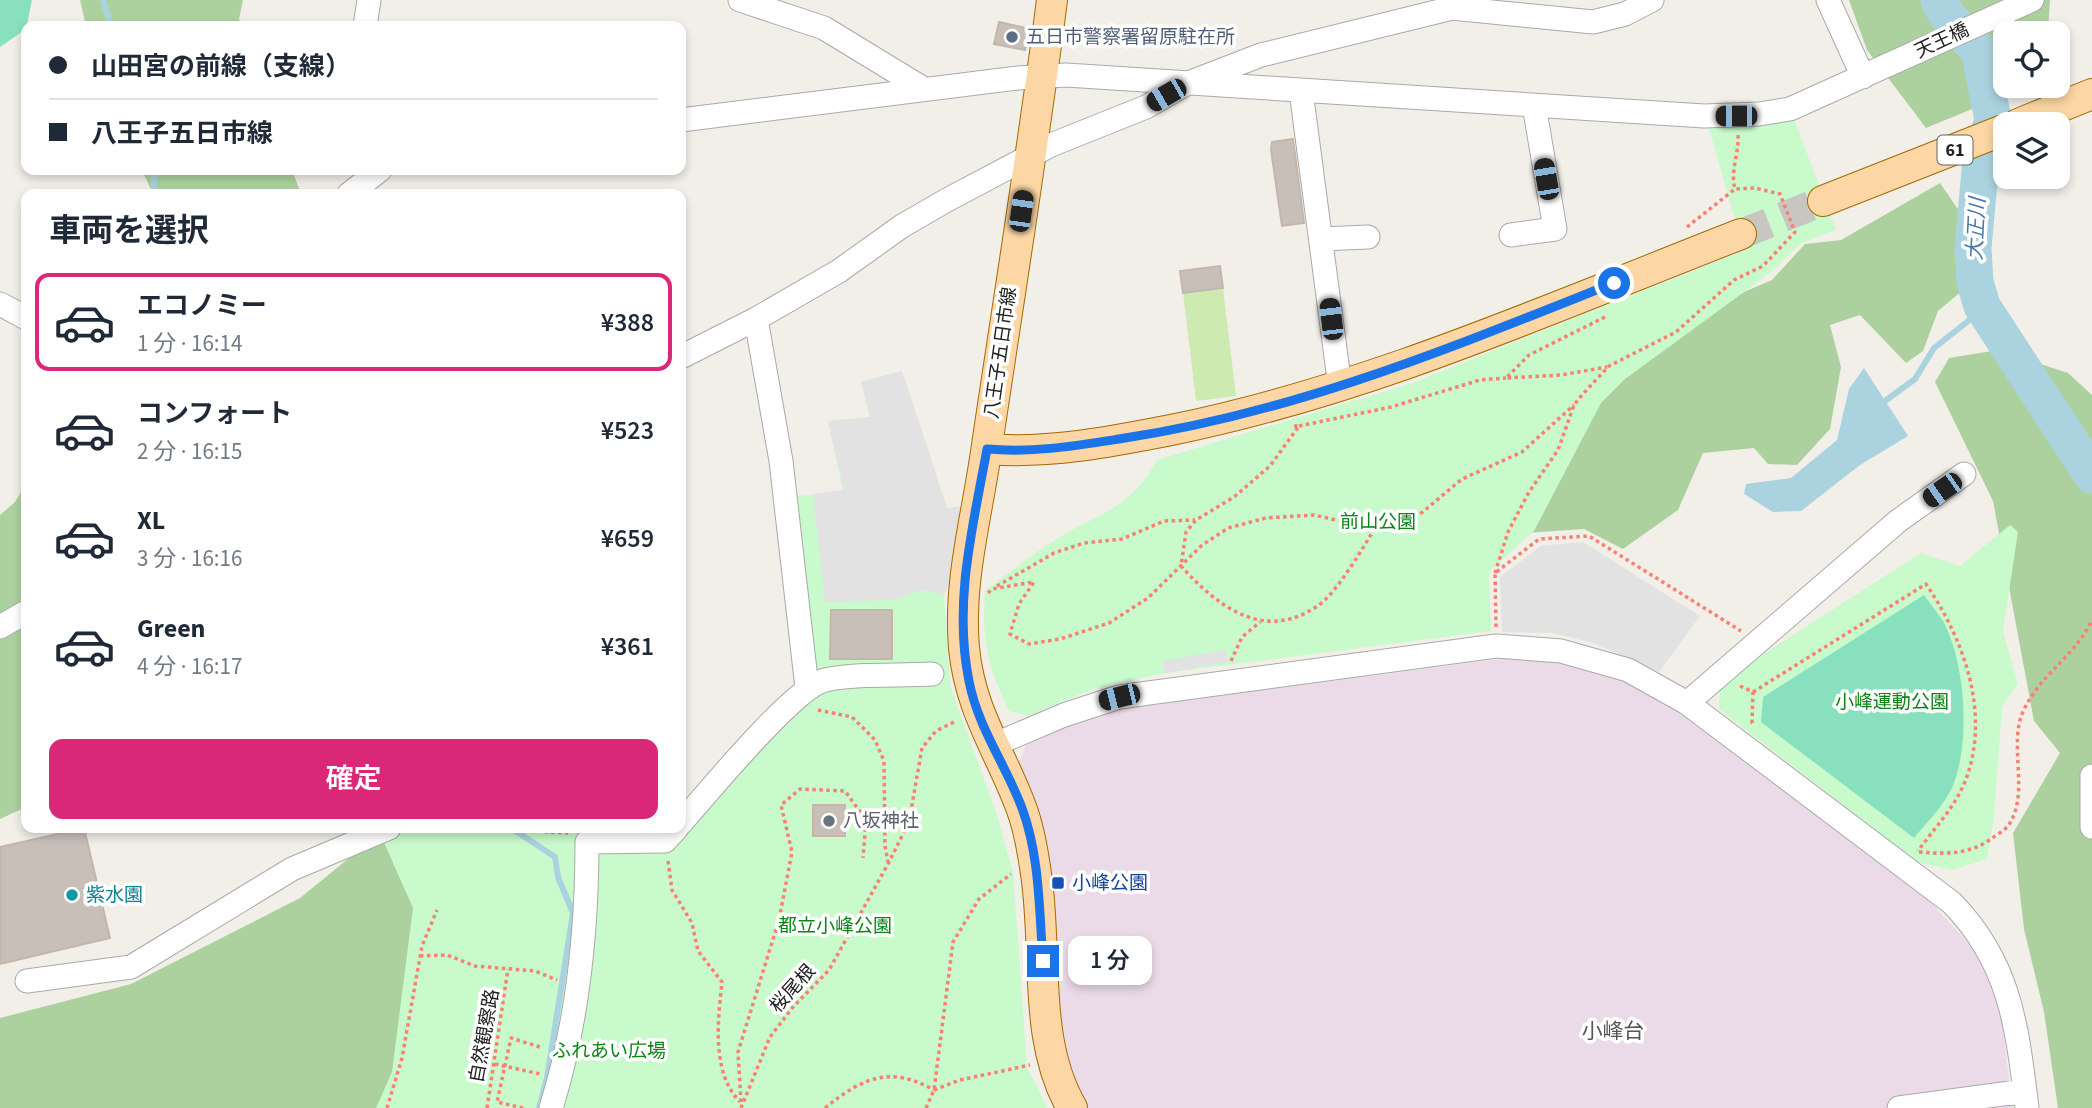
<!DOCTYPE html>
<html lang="ja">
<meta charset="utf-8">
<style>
body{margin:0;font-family:"Source Sans 3","Noto Sans JP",sans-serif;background:#f6f6f7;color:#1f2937;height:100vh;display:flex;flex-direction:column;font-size:26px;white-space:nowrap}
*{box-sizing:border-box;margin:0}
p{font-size:23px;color:#747a83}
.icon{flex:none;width:38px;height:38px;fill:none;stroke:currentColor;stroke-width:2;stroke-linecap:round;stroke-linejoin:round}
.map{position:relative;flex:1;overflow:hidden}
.side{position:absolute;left:21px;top:189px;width:665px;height:644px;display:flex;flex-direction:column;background:#fff;border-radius:14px;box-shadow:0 4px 10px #0003}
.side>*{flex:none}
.top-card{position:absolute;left:21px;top:21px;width:665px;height:154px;border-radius:14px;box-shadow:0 4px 10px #0003;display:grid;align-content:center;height:154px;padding:0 28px;background:#fff}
.tools{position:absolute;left:1993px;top:21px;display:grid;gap:14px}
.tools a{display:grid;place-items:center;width:77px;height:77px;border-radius:14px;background:#fff;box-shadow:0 4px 10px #0003;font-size:35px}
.end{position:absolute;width:32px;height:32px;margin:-16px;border:9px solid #1a73e8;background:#fff;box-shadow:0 0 0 4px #fff}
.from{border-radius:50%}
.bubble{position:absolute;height:49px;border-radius:14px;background:#fff;box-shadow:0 4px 10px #0003;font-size:23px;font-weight:600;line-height:49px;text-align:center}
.car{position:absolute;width:21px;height:42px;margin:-21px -10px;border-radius:9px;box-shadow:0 0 5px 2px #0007;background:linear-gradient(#222 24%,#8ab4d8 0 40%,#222 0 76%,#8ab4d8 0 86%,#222 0)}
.top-card b{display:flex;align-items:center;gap:24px;height:66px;font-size:26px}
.top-card b+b{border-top:2px solid #e0e1e3}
.top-card i{width:18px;height:18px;background:#1f2937}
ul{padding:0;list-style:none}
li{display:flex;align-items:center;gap:21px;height:98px;margin:0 14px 10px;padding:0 14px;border:4px solid transparent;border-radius:14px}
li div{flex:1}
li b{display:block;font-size:26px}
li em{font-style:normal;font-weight:600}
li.selected{border-color:#db2777}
li>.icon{width:63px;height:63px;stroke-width:1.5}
h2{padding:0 28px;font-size:32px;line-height:84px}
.action{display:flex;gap:14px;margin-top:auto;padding:14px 28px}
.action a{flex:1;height:80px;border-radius:14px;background:#db2777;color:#fff;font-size:28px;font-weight:600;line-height:80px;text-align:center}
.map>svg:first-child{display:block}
.industrial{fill:#ebdbe8}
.grass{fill:#cdebb0}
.forest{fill:#add19e}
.park{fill:#c8facc}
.pitch{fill:#88e0be}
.parking{fill:#e2e2e2}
.water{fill:#aad3df}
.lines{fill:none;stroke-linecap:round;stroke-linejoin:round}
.stream{stroke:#aad3df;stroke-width:6}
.river{stroke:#aad3df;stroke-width:37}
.building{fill:#c7bfb8;stroke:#c4b6ab;stroke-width:2}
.major-tunnel{stroke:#c8c6c1;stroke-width:30;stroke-dasharray:30 15;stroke-linecap:butt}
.minor-casing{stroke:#a9a9a9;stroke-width:25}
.major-casing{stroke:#a06b00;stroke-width:32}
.path{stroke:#fa8072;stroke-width:3.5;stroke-dasharray:3.5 3.5;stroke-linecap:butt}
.minor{stroke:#fff;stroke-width:23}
.major{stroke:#fcd6a4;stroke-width:30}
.route{stroke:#1a73e8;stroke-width:9}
.service-dot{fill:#5c6f8a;stroke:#fff;stroke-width:2.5}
.worship-dot{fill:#6b7280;stroke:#fff;stroke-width:2.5}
.transit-dot{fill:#1a4fb4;stroke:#fff;stroke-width:2.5}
.culture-dot{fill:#0f9aa8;stroke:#fff;stroke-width:2.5}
.labels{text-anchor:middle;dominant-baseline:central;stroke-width:7;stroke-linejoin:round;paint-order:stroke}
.shield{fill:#fff;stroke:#646464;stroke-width:2}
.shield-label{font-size:18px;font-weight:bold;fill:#222}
.service-label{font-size:19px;fill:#4e5e75;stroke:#fff;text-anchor:start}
.street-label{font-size:19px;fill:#222;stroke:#fff}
.park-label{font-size:19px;fill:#0c8416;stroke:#fff}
.worship-label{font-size:19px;fill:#5b616d;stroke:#fff;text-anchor:start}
.transit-label{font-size:19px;fill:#164399;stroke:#fff;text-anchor:start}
.culture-label{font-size:19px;fill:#0d838f;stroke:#fff;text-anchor:start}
.water-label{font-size:21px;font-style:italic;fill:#4a7aab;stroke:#fff}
.neighbourhood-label{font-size:21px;fill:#555;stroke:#fff}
</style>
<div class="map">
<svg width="2092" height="1108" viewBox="0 0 2092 1108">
<rect width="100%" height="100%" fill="#f2efe9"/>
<path class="industrial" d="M1508,658L1573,663L1609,672L1658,694L1925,896L1971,946L1991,980L2003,1025L2012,1108H1084L1066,1063L1058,1013L1053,882L1047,851L1016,770L1027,742L1108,710Z"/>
<path class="grass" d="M1223,288L1236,396L1196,401L1183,293Z"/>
<path class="forest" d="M80,0H243L239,19L242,26H86Z
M1849,0H2050L2048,33H2006V86H2028L1926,128L1867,50Z
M142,170H292L301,194H153Z
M1940,183L1964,218L1963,290L1938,311L1923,351L1906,363L1860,315L1830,325L1841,367L1830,429L1797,465L1768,464L1754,448L1703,453L1678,510L1623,549L1584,529L1526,533L1010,606L1772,280L1805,244L1841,240Z
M1998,350L2068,373L2092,395V1108H2058L2044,1012L2024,929L2013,833L2060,753L2034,721L1993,501L1935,382L1949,358Z
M26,484V807L0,819V515L15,502Z
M386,828L497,1108H0V1018L131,984L300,898Z"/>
<path class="park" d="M1791,111L1836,230L1801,243L1770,273L1625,379L1601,403L1534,531L1489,572L1491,631L1165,673L1095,688L1028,716L1009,711C987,664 982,642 985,591C1007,574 1029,557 1052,542C1097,512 1128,513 1157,460L1412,383L1748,249L1732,210L1707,121Z
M902,371L947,508L960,507L951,583L944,594L950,685L997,815L1013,873L1027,1066L1047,1108H376L392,1072L413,908L378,829H665L813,668L795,496L843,491L828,421L870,417L861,382Z
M2010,525L2018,532L2003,631L2018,684L2002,707L1994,817L1987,859L1952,870L1917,862L1719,709L1720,685L1754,660L1921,553L1960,566Z"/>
<path class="pitch" d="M0,0H32L26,29L0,47Z
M1924,595C1930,604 1937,612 1943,621C1965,662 1970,737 1955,780C1948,802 1928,821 1914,838L1761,722L1763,697Z"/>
<path class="parking" d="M902,371L947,508L960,507L951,583L944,594L922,590L895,600L825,602L813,494L844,490L828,421L870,417L861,382Z
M1583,542L1700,616L1659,672L1593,643L1553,633L1502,632L1500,577L1541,546Z
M1225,650L1229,662L1165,673L1162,661Z"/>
<path class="water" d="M1864,368L1908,436L1860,465L1801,511L1773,512L1744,494L1746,484L1791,478L1837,440L1849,389Z"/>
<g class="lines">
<path class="stream" d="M103,0L111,26
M154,194V170
M1885,401L1915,379L1934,348L1967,322L1982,306
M511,828L555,857L558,877L573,913L547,1078L539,1108"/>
<path class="river" d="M1939,0L1946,14L1979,51L1993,119L1981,160L1973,248L1975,282L1982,306L2092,475"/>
</g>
<path class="building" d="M999,22L1030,29L1025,50L994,44Z
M1293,139L1304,223L1282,226L1271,150L1272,142Z
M1220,266L1223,288L1183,293L1180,271Z
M831,610H892V659H830Z
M813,805H845V836H813Z
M84,828L110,938L0,964V847Z"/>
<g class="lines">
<path class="major-tunnel" d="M1741,234L1823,201"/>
<defs>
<path id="minor" d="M740,0L824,28L924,89
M1828,0L1863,77
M365,26L369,0
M1301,91L1340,387
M681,120L1018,78L1066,75L1704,116L1759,114L1790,109L2032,0
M349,194L380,170
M1511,235L1555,229L1534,105
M1321,239L1368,237
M0,304L26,318
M756,319L781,461L807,688
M681,357L756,319L839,271L902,226L947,200L1051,145L1146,107L1186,84L1261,55L1452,8L1593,22L1625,14L1652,0
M0,627L26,612
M1687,703L1898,521L1964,474
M991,746L1064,715L1119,697L1496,646L1561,651L1628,670L1687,703L1952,903C2011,964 2017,1027 2027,1108
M2092,776V827
M681,823C706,795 794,687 825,680C858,673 898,676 932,674
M27,981L131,967L292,869L389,828
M551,1108C578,1022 587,932 587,842L665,841L677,828
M1899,1108L2025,1091"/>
<path id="major" d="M1052,0C1033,149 1009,297 987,445C978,513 958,579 964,648C970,711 1000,751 1021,807C1029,828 1033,852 1036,874C1048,951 1032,1039 1072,1108
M2018,124L2092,94
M1823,201L2006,129
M987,449C1048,454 1110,442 1171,430C1369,390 1553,307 1741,234"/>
</defs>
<use href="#minor" class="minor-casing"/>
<use href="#major" class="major-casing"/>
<path class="path" d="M1687,227L1735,189
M1605,317L1529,355L1506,378L1561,375L1607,367
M1294,426H1299L1270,466L1234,497L1196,520L1186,532L1181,566C1217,606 1263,642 1316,607C1337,594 1363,547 1377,525
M1299,426L1391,407L1480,380L1506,378
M1495,573L1508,532L1529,492L1558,450L1574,405L1582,395L1609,366L1676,332L1734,280L1763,266L1795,232L1780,194L1755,188L1735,189C1730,170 1739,155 1738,135
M997,586L1054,553L1084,543L1122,539L1164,521L1195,520
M988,593L992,589L1034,582L1019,604L1010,634L1029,644L1060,639L1109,623L1148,598L1201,546L1228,528L1266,518L1314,515L1354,524L1377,525L1419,515L1462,479L1522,452L1574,405
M1496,627L1495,573L1539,539L1589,536L1741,631
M1231,661L1242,637L1260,622
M1740,686L1753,692L1752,723L1755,725
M1753,692L1926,584C1965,641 1992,717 1964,784C1954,808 1933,830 1918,851
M818,710L852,717L875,740L884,761L885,846L888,862
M866,820H884
M538,828L546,832L568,833
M1919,852C1946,854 1968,855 1991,839C1996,835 2004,831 2008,826C2030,795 2009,748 2022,714C2039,674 2075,657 2092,620
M668,861L672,890L692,923L698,951L722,982C718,1020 711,1072 740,1102
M420,956L447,955L475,966L535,971L557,980
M495,1064L540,1074
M934,1090L960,1080L1030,1065
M741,1102L738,1052L779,920L792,852L781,805L800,789L845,791L866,820L863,858
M387,1108L402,1058L422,946L437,910
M487,1108L508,969
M523,1108L497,1102L511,1038L543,1048
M741,1108L770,1037L793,1007L829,970L888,864L909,822L922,748L936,731L956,721
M825,1108C862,1078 890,1065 934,1090
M926,1108L934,1090L953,942L979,899L1011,874"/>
<use href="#minor" class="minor"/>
<use href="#major" class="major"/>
</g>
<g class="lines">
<path class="route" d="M1043,961C1039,910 1040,857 1022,808C1006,765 978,728 969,681C953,603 973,526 987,449C1032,453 1074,446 1119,439C1295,413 1450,348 1614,283"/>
</g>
<circle class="service-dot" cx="1012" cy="37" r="7"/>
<circle class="worship-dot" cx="829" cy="821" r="7"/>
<rect class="transit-dot" x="1051" y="876" width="14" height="14" rx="3.5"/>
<circle class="culture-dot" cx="72" cy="895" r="7"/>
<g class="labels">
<rect class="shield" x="1937.5" y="135.5" width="35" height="29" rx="5"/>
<g class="shield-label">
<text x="1955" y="150">61</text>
</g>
<g class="service-label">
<text x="1026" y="37">五日市警察署留原駐在所</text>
</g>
<g class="street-label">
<text transform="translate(1942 41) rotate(-25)">天王橋</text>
<text transform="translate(1001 353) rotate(-82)">八王子五日市線</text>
<text transform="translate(793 989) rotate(-48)">桜尾根</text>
<text transform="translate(485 1036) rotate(-80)">自然観察路</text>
</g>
<g class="park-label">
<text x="1378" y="522">前山公園</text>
<text x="1892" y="702">小峰運動公園</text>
<text x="835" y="926">都立小峰公園</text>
<text x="609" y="1051">ふれあい広場</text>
</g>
<g class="worship-label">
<text x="843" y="821">八坂神社</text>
</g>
<g class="transit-label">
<text x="1072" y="883">小峰公園</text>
</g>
<g class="culture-label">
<text x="86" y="895">紫水園</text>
</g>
<g class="water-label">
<text transform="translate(1976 229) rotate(-87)">大正川</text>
</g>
<g class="neighbourhood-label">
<text x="1613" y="1031">小峰台</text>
</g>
</g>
</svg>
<div class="tools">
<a><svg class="icon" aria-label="locate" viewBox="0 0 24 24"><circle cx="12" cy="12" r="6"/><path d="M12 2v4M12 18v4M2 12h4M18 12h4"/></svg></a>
<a><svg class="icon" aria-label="layers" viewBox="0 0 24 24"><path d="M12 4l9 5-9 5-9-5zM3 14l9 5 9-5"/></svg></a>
</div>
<i class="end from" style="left:1614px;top:283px"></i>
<i class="end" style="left:1043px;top:961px"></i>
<div class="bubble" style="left:1068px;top:936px;width:84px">1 分</div>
<i class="car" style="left:1166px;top:95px;rotate:240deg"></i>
<i class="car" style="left:1736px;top:116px;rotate:270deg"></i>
<i class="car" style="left:1546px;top:179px;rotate:350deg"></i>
<i class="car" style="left:1021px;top:211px;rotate:8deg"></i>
<i class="car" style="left:1331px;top:319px;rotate:353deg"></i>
<i class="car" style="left:1942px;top:490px;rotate:235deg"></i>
<i class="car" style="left:1119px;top:697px;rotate:256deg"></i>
<div class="top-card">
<b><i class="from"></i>山田宮の前線（支線）</b>
<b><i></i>八王子五日市線</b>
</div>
<section class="side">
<h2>車両を選択</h2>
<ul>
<li class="selected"><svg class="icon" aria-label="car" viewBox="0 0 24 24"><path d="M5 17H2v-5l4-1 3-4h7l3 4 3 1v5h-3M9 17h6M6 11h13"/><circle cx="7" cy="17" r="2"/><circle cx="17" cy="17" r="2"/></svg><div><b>エコノミー</b><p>1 分 · 16:14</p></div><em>¥388</em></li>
<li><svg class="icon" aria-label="car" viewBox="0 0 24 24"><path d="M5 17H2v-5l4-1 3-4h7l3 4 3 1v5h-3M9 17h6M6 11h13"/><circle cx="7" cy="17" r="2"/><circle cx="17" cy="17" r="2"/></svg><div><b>コンフォート</b><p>2 分 · 16:15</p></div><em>¥523</em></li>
<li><svg class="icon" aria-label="car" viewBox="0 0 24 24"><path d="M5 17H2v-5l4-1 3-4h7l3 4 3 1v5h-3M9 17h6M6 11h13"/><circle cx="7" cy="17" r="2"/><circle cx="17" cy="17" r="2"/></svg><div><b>XL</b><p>3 分 · 16:16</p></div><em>¥659</em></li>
<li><svg class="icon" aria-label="car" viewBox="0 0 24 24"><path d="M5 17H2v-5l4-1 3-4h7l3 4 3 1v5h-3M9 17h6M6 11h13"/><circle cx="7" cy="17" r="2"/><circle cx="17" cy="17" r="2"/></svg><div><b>Green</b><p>4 分 · 16:17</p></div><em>¥361</em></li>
</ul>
<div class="action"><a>確定</a></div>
</section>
</div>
